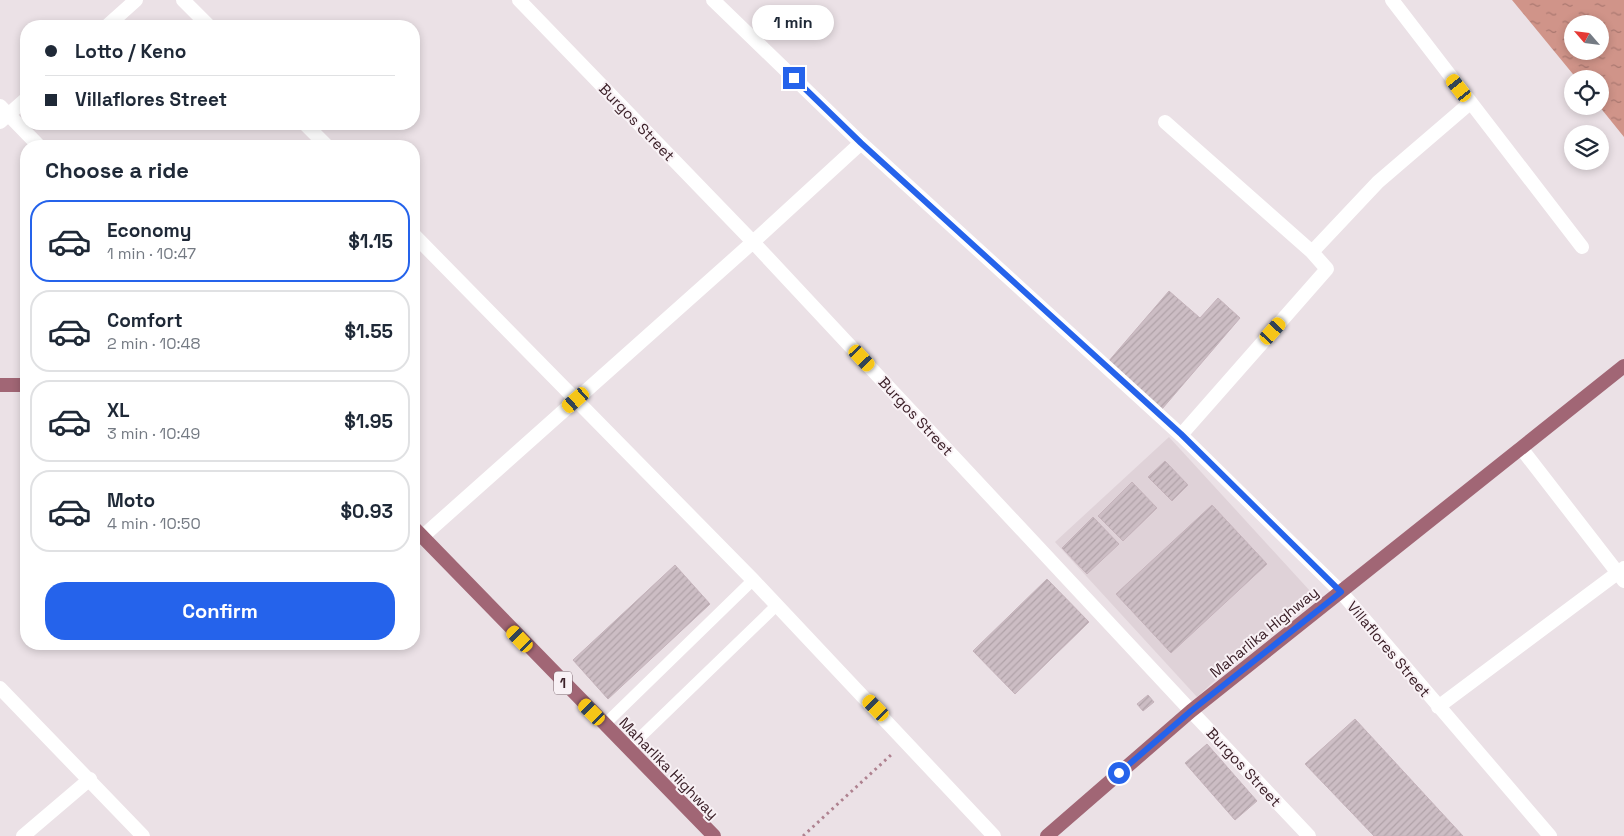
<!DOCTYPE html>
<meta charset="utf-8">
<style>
body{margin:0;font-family:"Space Grotesk",sans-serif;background:#f6f6f7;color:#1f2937;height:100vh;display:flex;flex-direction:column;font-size:19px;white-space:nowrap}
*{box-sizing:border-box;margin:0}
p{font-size:16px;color:#747a83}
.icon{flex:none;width:28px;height:28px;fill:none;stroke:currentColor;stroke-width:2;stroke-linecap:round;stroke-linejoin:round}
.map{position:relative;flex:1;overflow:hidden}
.details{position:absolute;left:20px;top:140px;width:400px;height:510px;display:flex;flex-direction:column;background:#fff;border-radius:20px;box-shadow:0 2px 8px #0003}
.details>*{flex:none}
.top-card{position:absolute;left:20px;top:20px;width:400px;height:110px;border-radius:20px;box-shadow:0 2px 8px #0003;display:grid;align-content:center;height:110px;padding:0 25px;background:#fff}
.needle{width:32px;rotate:298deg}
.tools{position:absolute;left:1564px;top:15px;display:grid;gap:10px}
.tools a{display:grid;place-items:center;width:45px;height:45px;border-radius:50%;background:#fff;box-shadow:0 2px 8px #0003;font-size:25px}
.end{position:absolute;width:22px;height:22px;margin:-11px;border:6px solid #2563eb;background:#fff;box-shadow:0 0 0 2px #fff}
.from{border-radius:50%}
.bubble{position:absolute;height:35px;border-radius:18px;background:#fff;box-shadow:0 2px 8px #0003;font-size:16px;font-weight:800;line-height:35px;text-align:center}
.car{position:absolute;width:15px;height:30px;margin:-15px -8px;border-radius:6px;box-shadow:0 0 4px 1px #0007;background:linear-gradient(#f5c518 24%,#345 0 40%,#f5c518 0 76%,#345 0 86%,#f5c518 0)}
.top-card b{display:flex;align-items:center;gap:18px;height:48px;font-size:19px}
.top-card b+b{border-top:1px solid #e0e1e3}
.top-card i{width:12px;height:12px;background:#1f2937}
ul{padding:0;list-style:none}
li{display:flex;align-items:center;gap:15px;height:82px;margin:0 10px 8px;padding:0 15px;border:2px solid #e0e1e3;border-radius:20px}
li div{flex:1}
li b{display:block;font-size:19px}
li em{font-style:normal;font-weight:800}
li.current{border-color:#2563eb}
li>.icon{width:45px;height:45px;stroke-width:1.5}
h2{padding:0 25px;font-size:22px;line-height:60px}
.action{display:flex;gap:10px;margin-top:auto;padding:10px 25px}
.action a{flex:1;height:58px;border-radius:20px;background:#2563eb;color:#fff;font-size:20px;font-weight:800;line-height:58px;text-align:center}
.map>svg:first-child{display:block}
.built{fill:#dfd2d8}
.water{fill:url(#water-ripples);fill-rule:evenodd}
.building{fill:url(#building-hatch);stroke:#c5b3bb}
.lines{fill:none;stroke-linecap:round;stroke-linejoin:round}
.path{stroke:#af8290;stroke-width:3;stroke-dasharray:2.5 4;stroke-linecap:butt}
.service{stroke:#fff;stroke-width:11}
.minor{stroke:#fff;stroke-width:14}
.tertiary{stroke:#fff;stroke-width:14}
.primary{stroke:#a16675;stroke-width:14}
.route{stroke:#2563eb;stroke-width:6}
.labels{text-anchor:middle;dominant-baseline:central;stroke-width:4;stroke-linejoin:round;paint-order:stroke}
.shield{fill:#f8f1f5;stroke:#745f66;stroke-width:1}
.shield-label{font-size:14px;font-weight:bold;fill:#3c2129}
.street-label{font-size:15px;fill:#3c2129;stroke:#f8f1f5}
</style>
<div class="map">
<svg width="1624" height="836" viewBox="0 0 1624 836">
<defs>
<pattern id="water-ripples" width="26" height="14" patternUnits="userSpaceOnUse" patternTransform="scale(1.25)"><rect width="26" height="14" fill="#d09489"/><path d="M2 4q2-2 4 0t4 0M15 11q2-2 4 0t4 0" fill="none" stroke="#aa7870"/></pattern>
<pattern id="building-hatch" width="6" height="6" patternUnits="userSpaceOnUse" patternTransform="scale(1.25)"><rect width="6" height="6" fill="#ccbdc4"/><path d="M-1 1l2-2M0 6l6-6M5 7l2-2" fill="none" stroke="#b0a2a8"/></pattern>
</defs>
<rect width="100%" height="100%" fill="#ebe1e6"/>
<path class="built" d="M1169,437L1311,592L1197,697L1055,542Z"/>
<path class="water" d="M1512,0H1624V137L1599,106L1600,79H1577ZM1572,24H1600V51H1572Z"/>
<path class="building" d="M1169,291L1200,318L1218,298L1240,318L1162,409L1108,362Z
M1165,461L1188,485L1172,501L1148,477Z
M1132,482L1157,508L1123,541L1098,516Z
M1212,505L1267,564L1171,653L1116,594Z
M1093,517L1119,544L1087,574L1062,548Z
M675,565L710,604L608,699L573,660Z
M1047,579L1089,622L1015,694L973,651Z
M1148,695L1154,702L1143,711L1137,704Z
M1355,719L1463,836H1374L1305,764Z
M1207,744L1257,801L1235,820L1185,763Z"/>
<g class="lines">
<path class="path" d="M803,836L892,754"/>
<path class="service" d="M604,725L753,580
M628,749L777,605"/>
<path class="minor" d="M183,0L209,26
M713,0L861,143
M1392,0L1582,247
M0,106L39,146
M1165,122L1312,252L1327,269L1181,435
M305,124L327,146
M414,235L753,580L994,836
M1312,252L1378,182L1470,103
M1521,448L1624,581
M1341,592L1550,836
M1438,707L1624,568
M1191,711L1309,836
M23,836L90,779"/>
<path class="tertiary" d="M519,0L753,242L1191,711
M107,26L136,0
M0,122L26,99
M422,537L753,242L861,143L1181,435L1341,592
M0,688L143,836"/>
<path class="primary" d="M0,385H26
M414,528L714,836
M1047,836L1191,711L1624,366"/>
</g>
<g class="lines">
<path class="route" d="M794,78L861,143L1181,434L1341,592L1191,711L1119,773"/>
</g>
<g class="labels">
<rect class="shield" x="554" y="671.5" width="18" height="23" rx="4"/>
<g class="shield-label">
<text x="563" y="683">1</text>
</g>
<g class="street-label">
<text transform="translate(637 122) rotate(46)">Burgos Street</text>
<text transform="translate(916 416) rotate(47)">Burgos Street</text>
<text transform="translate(1264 632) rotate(-39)">Maharlika Highway</text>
<text transform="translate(1389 649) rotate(50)">Villaflores Street</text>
<text transform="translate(1244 767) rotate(47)">Burgos Street</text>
<text transform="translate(669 768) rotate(46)">Maharlika Highway</text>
</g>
</g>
</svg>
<div class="tools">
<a><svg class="needle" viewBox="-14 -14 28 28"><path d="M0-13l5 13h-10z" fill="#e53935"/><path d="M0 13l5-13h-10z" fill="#747a83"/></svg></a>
<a><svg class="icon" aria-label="locate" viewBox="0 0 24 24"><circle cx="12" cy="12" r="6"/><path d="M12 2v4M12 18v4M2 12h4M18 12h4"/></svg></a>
<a><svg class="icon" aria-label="layers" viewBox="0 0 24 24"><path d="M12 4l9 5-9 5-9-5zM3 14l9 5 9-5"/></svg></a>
</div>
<i class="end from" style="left:1119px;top:773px"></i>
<i class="end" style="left:794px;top:78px"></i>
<div class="bubble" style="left:752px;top:5px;width:82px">1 min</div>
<i class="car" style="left:1459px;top:88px;rotate:322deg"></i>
<i class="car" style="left:1273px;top:331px;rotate:42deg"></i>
<i class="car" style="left:862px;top:358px;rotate:137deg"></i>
<i class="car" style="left:576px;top:400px;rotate:229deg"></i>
<i class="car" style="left:520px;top:639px;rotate:316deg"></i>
<i class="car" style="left:876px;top:708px;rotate:316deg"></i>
<i class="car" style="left:592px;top:712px;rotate:315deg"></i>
<div class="top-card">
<b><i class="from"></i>Lotto / Keno</b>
<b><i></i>Villaflores Street</b>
</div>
<section class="details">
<h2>Choose a ride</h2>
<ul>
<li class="current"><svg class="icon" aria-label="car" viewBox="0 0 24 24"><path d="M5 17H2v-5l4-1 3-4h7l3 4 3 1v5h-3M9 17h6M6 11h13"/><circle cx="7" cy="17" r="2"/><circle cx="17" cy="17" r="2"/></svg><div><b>Economy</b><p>1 min · 10:47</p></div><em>$1.15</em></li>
<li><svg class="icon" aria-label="car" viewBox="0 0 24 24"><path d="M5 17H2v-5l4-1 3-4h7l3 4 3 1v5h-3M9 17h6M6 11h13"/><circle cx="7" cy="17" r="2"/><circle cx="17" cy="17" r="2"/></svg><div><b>Comfort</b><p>2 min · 10:48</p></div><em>$1.55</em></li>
<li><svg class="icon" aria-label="car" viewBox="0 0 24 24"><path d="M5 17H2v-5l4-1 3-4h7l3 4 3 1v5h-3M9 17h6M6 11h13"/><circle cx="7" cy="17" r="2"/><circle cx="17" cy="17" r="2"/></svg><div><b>XL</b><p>3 min · 10:49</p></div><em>$1.95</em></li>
<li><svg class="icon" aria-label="car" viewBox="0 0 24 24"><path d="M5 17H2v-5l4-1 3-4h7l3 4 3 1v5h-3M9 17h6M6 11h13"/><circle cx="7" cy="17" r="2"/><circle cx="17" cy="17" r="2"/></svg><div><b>Moto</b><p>4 min · 10:50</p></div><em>$0.93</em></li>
</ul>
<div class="action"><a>Confirm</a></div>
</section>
</div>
